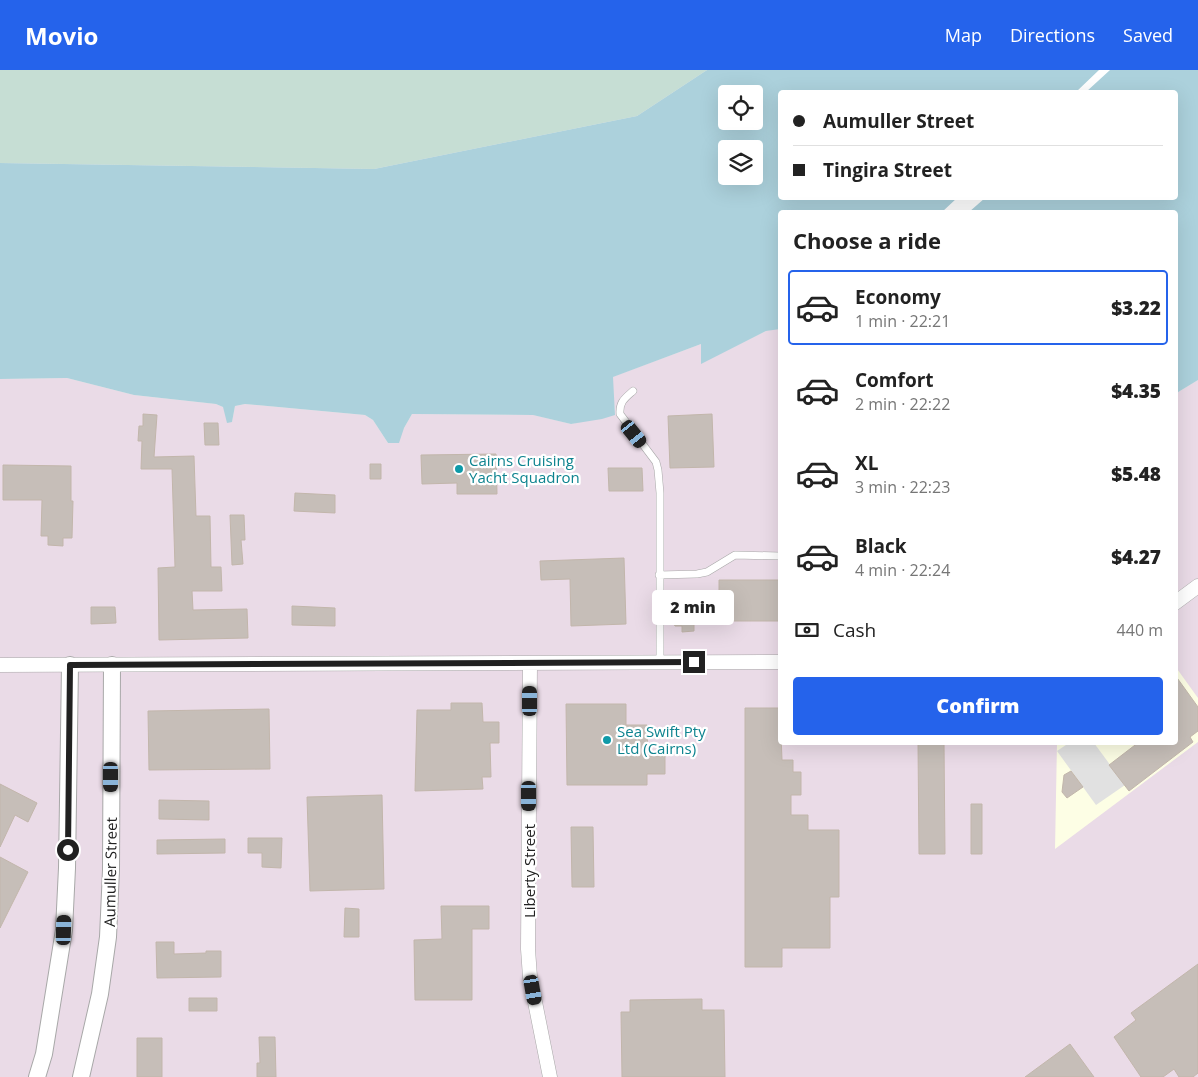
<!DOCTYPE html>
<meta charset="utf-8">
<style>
body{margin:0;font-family:"Open Sans",sans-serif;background:#f6f6f6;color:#222;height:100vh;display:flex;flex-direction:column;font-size:19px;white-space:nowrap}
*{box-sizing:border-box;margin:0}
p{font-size:16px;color:#767676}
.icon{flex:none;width:28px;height:28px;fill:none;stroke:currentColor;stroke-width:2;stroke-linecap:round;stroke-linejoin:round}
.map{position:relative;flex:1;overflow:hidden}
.details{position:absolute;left:778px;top:140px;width:400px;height:535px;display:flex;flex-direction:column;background:#fff;border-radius:5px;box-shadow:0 5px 20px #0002}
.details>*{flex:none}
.top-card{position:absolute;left:778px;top:20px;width:400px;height:110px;border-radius:5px;box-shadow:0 5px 20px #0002;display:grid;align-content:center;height:110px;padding:0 15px;background:#fff}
.tools{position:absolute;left:718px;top:15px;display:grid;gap:10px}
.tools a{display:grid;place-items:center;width:45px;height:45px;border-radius:5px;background:#fff;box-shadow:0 5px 20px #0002;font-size:25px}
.end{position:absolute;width:22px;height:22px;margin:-11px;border:6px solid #212121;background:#fff;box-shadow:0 0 0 2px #fff}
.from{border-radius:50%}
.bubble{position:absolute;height:35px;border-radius:5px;background:#fff;box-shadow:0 5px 20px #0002;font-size:16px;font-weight:800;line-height:35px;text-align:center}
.car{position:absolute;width:15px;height:30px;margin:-15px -8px;border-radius:6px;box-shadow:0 0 4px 1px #0007;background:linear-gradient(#222 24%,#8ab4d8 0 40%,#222 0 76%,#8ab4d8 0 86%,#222 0)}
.top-card b{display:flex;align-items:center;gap:18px;height:48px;font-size:19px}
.top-card b+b{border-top:1px solid #e0e0e0}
.top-card i{width:12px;height:12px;background:#222}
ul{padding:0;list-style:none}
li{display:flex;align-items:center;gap:15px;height:75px;margin:0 10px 8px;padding:0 5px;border:2px solid transparent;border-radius:5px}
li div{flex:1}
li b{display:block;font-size:19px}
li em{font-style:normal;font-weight:800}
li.active{border-color:#2563eb}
li>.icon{width:45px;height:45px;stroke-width:1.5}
h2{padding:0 15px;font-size:22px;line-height:60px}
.pay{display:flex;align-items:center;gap:12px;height:55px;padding:0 15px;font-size:19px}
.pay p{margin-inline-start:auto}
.action{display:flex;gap:10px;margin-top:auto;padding:10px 15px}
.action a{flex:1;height:58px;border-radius:5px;background:#2563eb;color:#fff;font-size:20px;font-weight:800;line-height:58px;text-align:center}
header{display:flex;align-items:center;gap:30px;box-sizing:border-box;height:70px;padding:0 25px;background:#2563eb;color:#fff}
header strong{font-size:24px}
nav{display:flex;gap:28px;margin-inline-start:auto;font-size:18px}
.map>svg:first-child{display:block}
.industrial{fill:#eadbe7}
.education{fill:#fdfee5}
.wetland{fill:#c6ded4}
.parking{fill:#e1e1e1}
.water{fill:#acd1dc;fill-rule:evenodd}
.pier{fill:#fff}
.building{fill:#c6beb8;stroke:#c2b6ab}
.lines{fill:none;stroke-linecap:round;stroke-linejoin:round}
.service-casing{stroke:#a8a8a8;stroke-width:8}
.minor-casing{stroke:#a8a8a8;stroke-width:15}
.tertiary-casing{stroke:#a8a8a8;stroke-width:18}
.service{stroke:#fff;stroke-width:7}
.minor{stroke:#fff;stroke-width:14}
.tertiary{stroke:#fff;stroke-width:16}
.route{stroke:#212121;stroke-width:6}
.culture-dot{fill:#0f9aa8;stroke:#fff;stroke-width:2}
.labels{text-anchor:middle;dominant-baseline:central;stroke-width:4.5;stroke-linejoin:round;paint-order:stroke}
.culture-label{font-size:15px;fill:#0d838f;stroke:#fff;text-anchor:start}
.street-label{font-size:15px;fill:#212121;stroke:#fff}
</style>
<header>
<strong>Movio</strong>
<nav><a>Map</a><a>Directions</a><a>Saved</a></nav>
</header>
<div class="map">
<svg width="1198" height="1007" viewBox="0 0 1198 1007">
<rect width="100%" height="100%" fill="#f1eee9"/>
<path class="industrial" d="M775,259H780V672H1175V324L1198,310V1007H0V309L67,308L134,325L216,334L223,337L232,352L235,336L245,334L365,345L373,350L388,373L404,358L412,344L534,345L571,354L615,344L612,307L701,274V293L766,261Z"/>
<path class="education" d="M1175,596L1198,628V672L1055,779L1057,673L1175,672Z"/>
<path class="wetland" d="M0,0H707L637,46L374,99L0,93Z"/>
<path class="parking" d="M1069,673H1094L1125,715L1096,735L1057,681Z"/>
<path class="water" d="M707,0H1198V310L1175,324V142H780V259L766,261L701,294V274L613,307L615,345L602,349L571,354L533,345L412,344L404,358L399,373H388L373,350L365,345L245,334L235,336L232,352L227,353L223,337L216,334L134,325L67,308L0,309V93L374,99L637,46ZM780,22H1175V128H780ZM726,24H754V51H726ZM726,79H754V106H726Z"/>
<path class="pier" d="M1099,0H1110L1086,22H1076Z
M957,128H985L969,142H942Z"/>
<path class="building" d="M143,344L157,345L154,387L194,386L196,446H210L211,497H221L222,521H192L193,540L247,539L248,568L159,570L158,498L175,497L172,399H141L142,371H138L139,356H143Z
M712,344L714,397L670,398L668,346Z
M204,353H218L219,375H205Z
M496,384L497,424H457V413L422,414L421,385Z
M370,394H381V409H370Z
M3,395L71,396V431H73L72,468H63V476L48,475V466H41L42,430H3Z
M608,398H642L643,421H609Z
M295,423L335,425V443L294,441Z
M230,445H244L245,470H241L243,494L232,495Z
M624,488L626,554L571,556L570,509L541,510L540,491Z
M719,510H780V551H714V554H694V561L682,562V556H675L674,554H665V522H719Z
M292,536L335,538V556L292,555Z
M91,537H115L116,553L91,554Z
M1175,605L1198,637V661L1190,667L1193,672L1129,721L1109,695L1139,672H1175Z
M451,633H482L483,652H499V673H490L491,707H482L483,719L415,721L417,640H451Z
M566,634H626V655H647L648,686H665V704H647V715H567Z
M745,638H780L782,690H793V702H801V725H791V745H808V760H839V827H830V878H782V897H745Z
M269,639L270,699L149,700L148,641Z
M918,672H944L945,784H919Z
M1071,701L1083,717L1067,728L1062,722L1064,705Z
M0,714L37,733L28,752L15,745L0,777Z
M382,725L384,819L310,821L307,727Z
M159,730L209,731V750L159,749Z
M971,734H982V784H971Z
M571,757H593L594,817H572Z
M248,768H282L281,798L262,797V783H248Z
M225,769V783L157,784V770Z
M0,787L28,802L0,858Z
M441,836H489V859H472V930H415L414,870L442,869Z
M345,838L359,839V867H344Z
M156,872H174V884L206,883V881H221V907L157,908Z
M1198,894V1003L1193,1007H1179L1174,999L1163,1007H1141L1114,967L1136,950L1131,943Z
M189,928H217V941H189Z
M702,929V940H724L725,1007H622L621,942H630V930Z
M259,967H275L276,1007H257V993H260Z
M137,968H162V1007H137Z
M1070,974L1094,1007H1025Z"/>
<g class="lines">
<defs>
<path id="service" d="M633,321C625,328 619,332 620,344L656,392L658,400L660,423V593
M659,505L697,504L707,502L735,485L780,486"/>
<path id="minor" d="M1175,533L1198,516
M530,593L528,879L530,907L550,1007
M0,595L780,592"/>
<path id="tertiary" d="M37,1007L44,984L64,860L67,798L70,595
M81,1007L100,924L108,867L111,800L112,595"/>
</defs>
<use href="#service" class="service-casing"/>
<use href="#minor" class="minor-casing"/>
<use href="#tertiary" class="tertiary-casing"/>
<use href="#service" class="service"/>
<use href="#minor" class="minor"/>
<use href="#tertiary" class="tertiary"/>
</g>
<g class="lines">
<path class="route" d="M68,780L70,595L694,592"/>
</g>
<g class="culture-dot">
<circle cx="459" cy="399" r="5"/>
<circle cx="607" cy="670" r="5"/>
</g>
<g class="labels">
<g class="culture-label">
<text x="469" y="390">Cairns Cruising<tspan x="469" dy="17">Yacht Squadron</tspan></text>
<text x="617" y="661">Sea Swift Pty<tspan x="617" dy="17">Ltd (Cairns)</tspan></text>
</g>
<g class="street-label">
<text transform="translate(529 801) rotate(-90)">Liberty Street</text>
<text transform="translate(110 802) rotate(-89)">Aumuller Street</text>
</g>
</g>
</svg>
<div class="tools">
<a><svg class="icon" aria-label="locate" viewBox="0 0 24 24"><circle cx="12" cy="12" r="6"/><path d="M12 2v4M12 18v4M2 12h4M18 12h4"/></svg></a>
<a><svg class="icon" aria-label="layers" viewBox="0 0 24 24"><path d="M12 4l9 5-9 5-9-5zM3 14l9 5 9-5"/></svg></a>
</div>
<i class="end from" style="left:68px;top:780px"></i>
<i class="end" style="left:694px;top:592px"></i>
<div class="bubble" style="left:652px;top:520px;width:82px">2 min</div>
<i class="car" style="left:634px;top:364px;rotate:141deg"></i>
<i class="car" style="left:530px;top:631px;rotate:0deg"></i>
<i class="car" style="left:111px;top:707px;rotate:180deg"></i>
<i class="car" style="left:529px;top:726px;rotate:180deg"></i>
<i class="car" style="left:64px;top:860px;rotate:2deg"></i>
<i class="car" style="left:533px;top:920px;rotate:170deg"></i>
<div class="top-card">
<b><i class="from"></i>Aumuller Street</b>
<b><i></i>Tingira Street</b>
</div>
<section class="details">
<h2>Choose a ride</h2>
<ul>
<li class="active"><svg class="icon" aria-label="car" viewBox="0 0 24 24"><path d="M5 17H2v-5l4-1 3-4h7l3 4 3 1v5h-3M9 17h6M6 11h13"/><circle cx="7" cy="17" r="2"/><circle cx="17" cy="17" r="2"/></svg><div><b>Economy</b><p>1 min · 22:21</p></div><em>$3.22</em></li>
<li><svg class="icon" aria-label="car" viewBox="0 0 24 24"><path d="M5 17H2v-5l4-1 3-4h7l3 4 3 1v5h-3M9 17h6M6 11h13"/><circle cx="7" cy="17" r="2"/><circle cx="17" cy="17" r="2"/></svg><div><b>Comfort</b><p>2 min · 22:22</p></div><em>$4.35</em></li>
<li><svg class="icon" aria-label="car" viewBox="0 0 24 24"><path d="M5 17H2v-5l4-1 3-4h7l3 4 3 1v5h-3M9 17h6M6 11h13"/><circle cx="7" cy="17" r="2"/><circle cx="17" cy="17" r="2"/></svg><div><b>XL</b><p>3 min · 22:23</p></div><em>$5.48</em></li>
<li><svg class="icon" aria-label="car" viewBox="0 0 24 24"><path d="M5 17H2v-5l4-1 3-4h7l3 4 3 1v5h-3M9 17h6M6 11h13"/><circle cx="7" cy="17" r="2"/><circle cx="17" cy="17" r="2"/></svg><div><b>Black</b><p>4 min · 22:24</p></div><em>$4.27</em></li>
</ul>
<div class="pay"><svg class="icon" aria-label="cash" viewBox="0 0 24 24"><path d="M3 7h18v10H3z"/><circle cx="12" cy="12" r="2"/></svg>Cash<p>440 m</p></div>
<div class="action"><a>Confirm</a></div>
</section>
</div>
